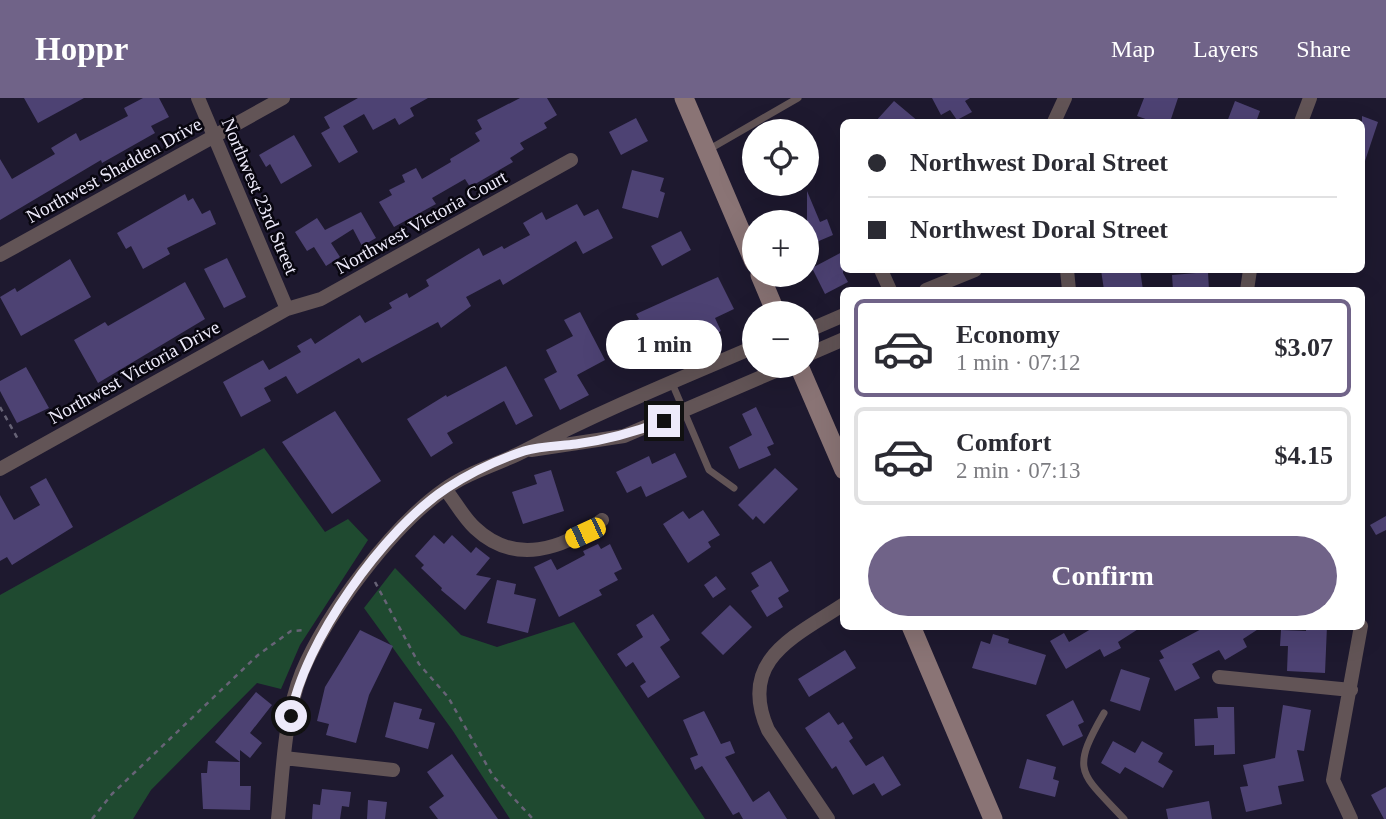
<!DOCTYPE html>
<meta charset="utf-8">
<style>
body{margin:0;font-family:Georgia,serif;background:#f2f2f3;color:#2b2b33;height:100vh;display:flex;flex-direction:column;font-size:26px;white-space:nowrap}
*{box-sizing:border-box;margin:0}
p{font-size:23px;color:#7c7c81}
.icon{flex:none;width:38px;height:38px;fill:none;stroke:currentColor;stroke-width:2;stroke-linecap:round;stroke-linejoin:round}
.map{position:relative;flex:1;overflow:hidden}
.sheet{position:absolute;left:840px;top:189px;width:525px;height:343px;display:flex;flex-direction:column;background:#fff;border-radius:10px;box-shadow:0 7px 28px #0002}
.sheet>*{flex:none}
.hud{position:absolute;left:840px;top:21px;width:525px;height:154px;border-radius:10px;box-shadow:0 7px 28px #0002;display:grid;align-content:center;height:154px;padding:0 28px;background:#fff}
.controls{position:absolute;left:742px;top:21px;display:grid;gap:14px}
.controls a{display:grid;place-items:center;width:77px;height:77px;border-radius:50%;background:#fff;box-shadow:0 7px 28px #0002;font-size:35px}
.end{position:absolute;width:32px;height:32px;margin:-16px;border:9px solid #edeafa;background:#111;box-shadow:0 0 0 4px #111}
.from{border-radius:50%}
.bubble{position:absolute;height:49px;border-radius:24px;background:#fff;box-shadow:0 7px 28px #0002;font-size:23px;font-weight:700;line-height:49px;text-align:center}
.car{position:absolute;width:21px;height:42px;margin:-21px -10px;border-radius:9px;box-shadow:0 0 5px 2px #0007;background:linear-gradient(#f5c518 24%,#345 0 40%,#f5c518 0 76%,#345 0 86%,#f5c518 0)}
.hud b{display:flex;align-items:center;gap:24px;height:66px;font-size:26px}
.hud b+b{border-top:2px solid #e1e1e2}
.hud i{width:18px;height:18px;background:#2b2b33}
ul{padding:12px 0 0;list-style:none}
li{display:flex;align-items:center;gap:21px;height:98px;margin:0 14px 10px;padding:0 14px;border:4px solid #e1e1e2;border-radius:10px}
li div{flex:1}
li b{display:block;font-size:26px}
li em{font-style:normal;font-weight:700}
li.current{border-color:#706388}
li>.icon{width:63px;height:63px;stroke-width:1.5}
.cta{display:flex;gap:14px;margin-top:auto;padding:14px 28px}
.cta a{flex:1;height:80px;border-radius:42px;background:#706388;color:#fff;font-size:28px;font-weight:700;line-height:80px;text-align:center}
header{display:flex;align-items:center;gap:42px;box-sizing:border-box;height:98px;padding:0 35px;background:#706388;color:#fff}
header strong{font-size:33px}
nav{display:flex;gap:38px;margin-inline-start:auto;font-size:24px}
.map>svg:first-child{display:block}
.green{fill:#1f4a30}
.building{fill:#4d4273}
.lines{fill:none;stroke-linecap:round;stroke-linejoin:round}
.path{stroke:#676376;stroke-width:2.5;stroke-dasharray:5 5;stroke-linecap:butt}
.service{stroke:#625456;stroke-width:7}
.minor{stroke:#625456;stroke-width:14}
.secondary{stroke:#8a7475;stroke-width:19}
.route{stroke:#edeafa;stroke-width:9}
.labels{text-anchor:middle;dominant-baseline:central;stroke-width:5;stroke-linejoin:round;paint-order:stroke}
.street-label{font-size:19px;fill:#edeafa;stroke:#08060f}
</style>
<header>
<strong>Hoppr</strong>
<nav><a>Map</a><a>Layers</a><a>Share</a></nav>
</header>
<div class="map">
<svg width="1386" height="721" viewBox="0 0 1386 721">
<rect width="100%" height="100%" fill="#1e192f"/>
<path class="green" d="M264,350L325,434L348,421L368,442L300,547L281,591L257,585L151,692L133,721H0V497Z
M395,470L461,537L497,549L574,524L705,721H510L453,633L364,510Z"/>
<path class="building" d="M24,0H84L38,25Z
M143,0H159L169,19L151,28L155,35L102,65L101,62L0,122V61L12,81L55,56L51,50L76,35L80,43L128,18L124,10Z
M358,0H428L410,10L414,18L399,27L395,20L373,32L364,16L343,28L358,54L339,65L321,35L330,30L324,19Z
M520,0H547L557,17L544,25L547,30L520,45L524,51L510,60L513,64L470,89L465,81L432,100L436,106L394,129L379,104L392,97L389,92L405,84L402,77L416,70L422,81L451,64L450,61L480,43L475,35L482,31L477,22Z
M932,0H970L965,3L972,14L957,22L950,12L941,17Z
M1144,0H1178L1170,24H1154L1137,18Z
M894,3L919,24H875Z
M1235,3L1260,13L1256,24H1227Z
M1362,18L1378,24L1364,66H1362Z
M636,20L648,43L621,57L609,34Z
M294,37L312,68L281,86L270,66L266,69L259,57Z
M632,72L664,80L660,93L665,95L658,120L622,110Z
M807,93L820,124L827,121L833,137L807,148Z
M185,96L188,103L193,100L202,116L210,112L216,126L167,150L170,156L143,171L131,148L126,151L117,135Z
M577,106L584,118L598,111L613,140L583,156L576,143L503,187L500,181L466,199L471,208L441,230L438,224L362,265L359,260L297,296L286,278L264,290L271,303L241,319L223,284L263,262L269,272L301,254L297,248L311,240L315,246L360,217L365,225L392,210L389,205L407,195L409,200L429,188L426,182L467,157L479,150L483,158L502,148L504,151L530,137L523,125L542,114L546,122Z
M361,114L376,140L362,148L353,131L331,145L340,159L326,168L314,149L307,153L295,134L317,120L325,132Z
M681,133L691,152L662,168L651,148Z
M844,153L843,175L848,184L825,196L812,170Z
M227,160L246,199L224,210L204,171Z
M70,161L91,199L21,238L0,199L15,190L17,194Z
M1101,172H1140L1143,192H1104Z
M1208,174L1209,192H1173L1172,177Z
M718,179L734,211L715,220L721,233L661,264L655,251L637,261L621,230L639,221L636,216Z
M185,184L205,221L98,285L74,242L105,224L108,228Z
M580,214L605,262L577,277L589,297L560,312L544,281L557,274L546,252L573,238L564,222Z
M506,268L533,318L516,327L504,303L447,335L453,345L431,359L407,321L446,297L447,299Z
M26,269L49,310L17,325L0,293V283Z
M756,309L774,346L767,349L771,357L739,371L729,349L752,337L742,316Z
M335,313L381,383L332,416L282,344Z
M675,355L687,379L646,399L641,388L627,395L616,374L649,358L652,366Z
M775,370L798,391L764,426L756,418L753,422L738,407Z
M551,372L564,413L523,426L512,394L537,386L534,377Z
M46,380L73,429L12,467L7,459L0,463V397L14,422L40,407L30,389Z
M703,412L720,437L708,444L711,449L688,465L663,426L683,413L689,421Z
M1386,418V432L1376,437L1370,427Z
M434,437L444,446L452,437L471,455L476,449L490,460L476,477L491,480L465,512L441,492L442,490L421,470L424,467L415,458Z
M598,446L601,451L610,446L622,471L614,475L618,482L599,492L602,497L559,519L534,469L551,461L557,472L585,457L583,453Z
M771,463L789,493L778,500L783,509L767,519L751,493L759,488L751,475Z
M716,478L726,491L713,500L704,487Z
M497,482L516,486L514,496L536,501L528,535L487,525Z
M730,507L752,529L723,557L701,535Z
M653,516L670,542L660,549L680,579L648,600L640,588L646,584L633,564L626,569L617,556L643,539L636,527Z
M1096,528H1143L1118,544L1121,550L1104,559L1100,551L1066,571L1050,543L1064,535L1069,544Z
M1207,528H1263L1243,541L1247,549L1225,562L1219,552L1192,566L1200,580L1175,593L1159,562L1164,560L1160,553Z
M1306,528H1327L1325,575L1287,573L1288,548H1280L1281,532L1306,533Z
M360,532L393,548L369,597L356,645L326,637L329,626L317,623L325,589Z
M993,536L1009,541L1008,545L1046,557L1036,587L972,570L981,543L990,546Z
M845,552L856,570L809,599L798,581Z
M1121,571L1150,580L1140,613L1110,603Z
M256,594L272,607L250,635L262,645L250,660L240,652V664L215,644Z
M1073,602L1084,624L1078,627L1083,638L1063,648L1046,617Z
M394,604L422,611L419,621L435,625L428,651L385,639Z
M1283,607L1311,612L1304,653L1297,652L1304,683L1278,688L1282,706L1246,714L1240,689L1248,688L1243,667L1275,660Z
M1217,609H1234L1235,656L1214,657V647L1195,648L1194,621L1218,620Z
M704,613L721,646L730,643L735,655L725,659L753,704L769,693L787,721H743L739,714L733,717L702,668L695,672L690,660L698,657L683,622Z
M829,614L838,627L843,624L853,640L849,643L866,668L883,658L901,687L882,698L874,685L853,697L836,668L832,671L805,630Z
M1113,643L1135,655L1142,643L1163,655L1158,664L1173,673L1163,690L1125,669L1120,676L1101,665Z
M452,656L498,721H438L429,709L444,698L427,674Z
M1027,661L1056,669L1053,681L1059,683L1055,699L1019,690Z
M208,663L240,664V688H251L250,712L203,711L201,675H207Z
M1386,689V721H1384L1371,697Z
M322,691L351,694L349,709L342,708L340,721H312L313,706L320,707Z
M368,702L387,704L385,721H367Z
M1209,703L1212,721H1168L1166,711Z"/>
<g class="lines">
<path class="path" d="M0,309L19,343
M375,484L419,566L448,599L493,678L533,721
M92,721L112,696L258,557L291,533L306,532"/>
<path class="service" d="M708,52L798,0
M672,285L709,372L734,390
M1104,615C1070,674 1080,674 1124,721"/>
<path class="minor" d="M198,0L287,211
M1054,24L1065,0
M1301,24L1310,0
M0,157L283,0
M881,172L890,192
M1067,172L1069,192
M926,192L975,172
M1247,192L1250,172
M807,233L844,217
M807,257L844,241
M531,352L624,338L787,268
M0,371L287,211L321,201L571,62
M445,391C455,403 463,419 475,430C515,468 563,451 602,422
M1219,579L1351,592
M284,660L393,672
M278,721C283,673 284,619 302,574C327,515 392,428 445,391C470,373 500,366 526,352C601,313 677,282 754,249
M828,721L768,632C737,562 794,539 844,506
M1351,721L1333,682L1361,528"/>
<path class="secondary" d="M684,0L754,164
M760,177L776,215
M799,268L844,372
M911,528L993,721"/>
</g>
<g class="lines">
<path class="route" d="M291,618C303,545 384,431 447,390C470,375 497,362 524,353C540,348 559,348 576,346C607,342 635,334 664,323"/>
</g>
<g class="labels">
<g class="street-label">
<text transform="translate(114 72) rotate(-29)">Northwest Shadden Drive</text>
<text transform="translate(260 98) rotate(67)">Northwest 23rd Street</text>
<text transform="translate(421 124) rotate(-29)">Northwest Victoria Court</text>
<text transform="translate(134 274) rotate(-29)">Northwest Victoria Drive</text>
</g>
</g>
</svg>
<div class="controls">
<a><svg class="icon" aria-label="locate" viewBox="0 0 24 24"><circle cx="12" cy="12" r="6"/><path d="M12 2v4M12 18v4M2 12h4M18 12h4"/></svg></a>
<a>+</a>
<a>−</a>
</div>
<i class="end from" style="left:291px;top:618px"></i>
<i class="end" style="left:664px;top:323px"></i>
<div class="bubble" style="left:606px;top:222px;width:116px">1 min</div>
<i class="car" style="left:585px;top:435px;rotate:245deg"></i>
<div class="hud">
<b><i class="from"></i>Northwest Doral Street</b>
<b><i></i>Northwest Doral Street</b>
</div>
<section class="sheet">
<ul>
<li class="current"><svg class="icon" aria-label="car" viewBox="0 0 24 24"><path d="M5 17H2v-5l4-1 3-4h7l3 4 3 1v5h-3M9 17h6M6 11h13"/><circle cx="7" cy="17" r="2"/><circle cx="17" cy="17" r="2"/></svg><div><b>Economy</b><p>1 min · 07:12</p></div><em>$3.07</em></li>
<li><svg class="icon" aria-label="car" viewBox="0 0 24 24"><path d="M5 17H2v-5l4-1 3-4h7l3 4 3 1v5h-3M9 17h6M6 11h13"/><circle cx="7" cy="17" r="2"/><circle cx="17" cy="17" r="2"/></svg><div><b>Comfort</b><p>2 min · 07:13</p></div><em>$4.15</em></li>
</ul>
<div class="cta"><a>Confirm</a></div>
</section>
</div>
